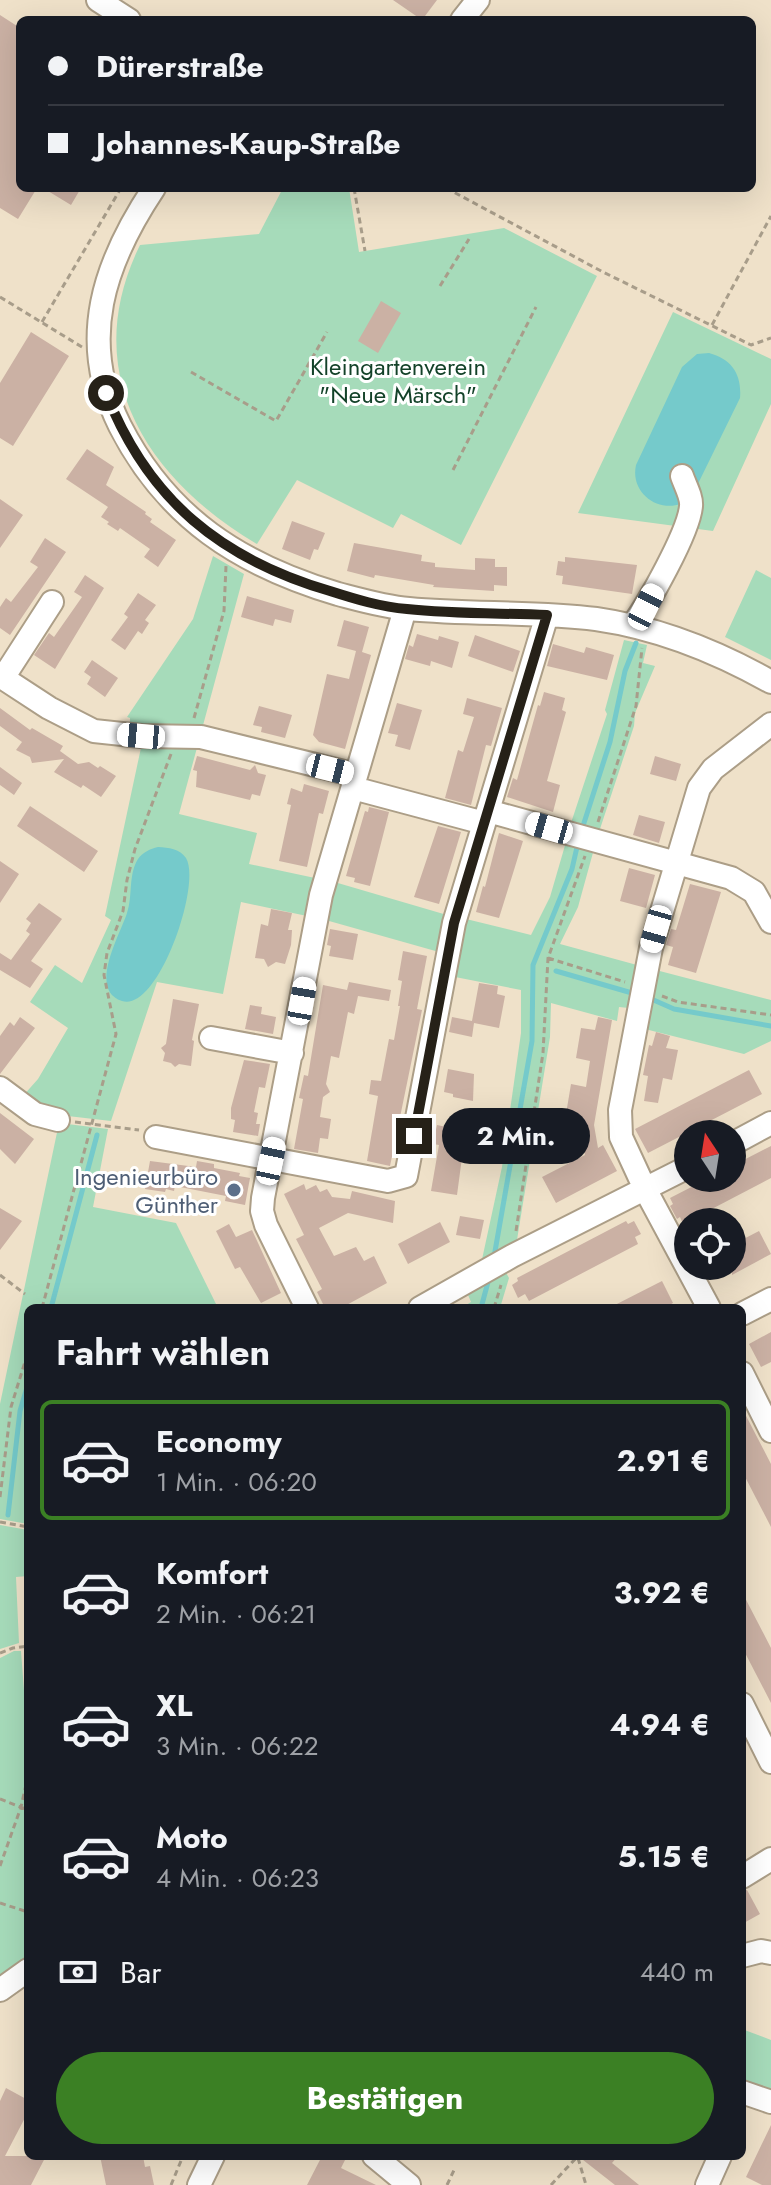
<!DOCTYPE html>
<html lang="de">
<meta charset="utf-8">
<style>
body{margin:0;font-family:Jost,sans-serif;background:#242831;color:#f1f3f6;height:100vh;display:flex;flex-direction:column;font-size:30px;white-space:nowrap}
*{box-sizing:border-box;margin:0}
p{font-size:26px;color:#9ea1a6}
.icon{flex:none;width:44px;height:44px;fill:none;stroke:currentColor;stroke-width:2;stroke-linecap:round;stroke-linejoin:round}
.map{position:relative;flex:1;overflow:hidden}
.side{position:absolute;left:24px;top:1304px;width:722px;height:856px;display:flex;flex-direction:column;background:#171b24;border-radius:12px;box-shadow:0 8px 32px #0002}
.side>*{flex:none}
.guide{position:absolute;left:16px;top:16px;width:740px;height:176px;border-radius:12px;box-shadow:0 8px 32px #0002;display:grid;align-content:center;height:176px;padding:0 32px;background:#171b24}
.needle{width:52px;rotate:348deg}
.buttons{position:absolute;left:674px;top:1120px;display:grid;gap:16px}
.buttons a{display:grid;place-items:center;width:72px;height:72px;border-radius:50%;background:#171b24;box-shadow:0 8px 32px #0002;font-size:40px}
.end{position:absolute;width:36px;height:36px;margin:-18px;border:10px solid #262118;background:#fff;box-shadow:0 0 0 4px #fff}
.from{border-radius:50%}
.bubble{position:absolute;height:56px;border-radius:28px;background:#171b24;box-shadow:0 8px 32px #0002;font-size:26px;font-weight:700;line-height:56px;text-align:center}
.car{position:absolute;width:24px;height:48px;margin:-24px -12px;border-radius:10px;box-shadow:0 0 6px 2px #0007;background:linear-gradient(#fff 24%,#345 0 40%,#fff 0 76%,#345 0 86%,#fff 0)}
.guide b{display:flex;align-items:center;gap:28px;height:76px;font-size:30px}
.guide b+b{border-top:2px solid #363941}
.guide i{width:20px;height:20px;background:#f1f3f6}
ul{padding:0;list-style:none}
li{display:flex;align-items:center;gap:24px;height:120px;margin:0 16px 12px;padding:0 16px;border:4px solid transparent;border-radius:12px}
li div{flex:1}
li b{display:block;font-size:30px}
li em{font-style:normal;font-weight:700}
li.on{border-color:#3b8024}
li>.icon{width:72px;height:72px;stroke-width:1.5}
h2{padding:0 32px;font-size:36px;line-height:96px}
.pay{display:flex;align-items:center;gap:20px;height:88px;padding:0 32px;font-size:30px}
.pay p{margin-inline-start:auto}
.primary-button{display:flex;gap:16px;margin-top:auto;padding:16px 32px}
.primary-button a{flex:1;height:92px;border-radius:48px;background:#3b8024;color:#fff;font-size:32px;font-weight:700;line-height:92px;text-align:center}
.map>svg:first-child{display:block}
.green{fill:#a6dbba}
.water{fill:#75cacb}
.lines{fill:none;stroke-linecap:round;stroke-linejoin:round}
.stream{stroke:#75cacb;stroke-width:5}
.building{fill:#cbb1a4}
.minor-casing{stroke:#ac9e87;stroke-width:26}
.path{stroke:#a89d8a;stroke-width:3;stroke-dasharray:6 4;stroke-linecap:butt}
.minor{stroke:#fff;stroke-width:22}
.route{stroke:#262118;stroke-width:10}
.service-dot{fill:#5c6f8a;stroke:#fff;stroke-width:3}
.labels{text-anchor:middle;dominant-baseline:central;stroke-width:6;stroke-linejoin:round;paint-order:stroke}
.park-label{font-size:24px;fill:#134229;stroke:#fff}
.service-label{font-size:24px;fill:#4e5e75;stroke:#fff;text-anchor:end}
</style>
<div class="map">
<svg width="771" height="2185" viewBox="0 0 771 2185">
<rect width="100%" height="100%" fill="#efe1c9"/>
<path class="green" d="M283,188H349L359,252L504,228L597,276L461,545L401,514L393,528L297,480L257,544C145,478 78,371 140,245L259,234Z
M673,312L771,359V404L713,531L578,513Z
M213,556L244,574L202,729L130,727V718L127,717L193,619Z
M756,570L771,578V660L725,637Z
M624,640L647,645L643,663L655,666L635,713L634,726L598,835L570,826L607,714L605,710Z
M142,743L198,744L179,814L257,833L249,864L315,878L307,916L241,902L223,994L157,982L111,1121L59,1115L22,1097L38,1079L68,1028L30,1002L55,965L82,983L111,920L105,916Z
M566,842L594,849L578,907L560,944L637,965L629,1008L619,1007L617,1021L551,1003L550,1037L516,1246L481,1264L502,1167L521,1033V990L450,976L462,918L531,935L550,897Z
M331,881L447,915L439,952L322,919Z
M652,969L771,1000V1041L744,1054L641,1028Z
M59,1123L108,1129L93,1207L176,1223L218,1308H28V1524L0,1519V1404Z
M504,1269L509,1278L500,1308H461L471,1302L466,1290Z
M0,1525L28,1530V1576L16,1577L19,1643L0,1649Z
M14,1651H21L25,1704L28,1705V1957L0,1975V1658Z
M742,2029L771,2040V2091L743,2083Z"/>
<path class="water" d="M709,353C732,359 742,375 740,398L691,498C667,518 629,497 636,465L682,367L697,354Z
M158,847C169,848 179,848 186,858C202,884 158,1013 122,1001C87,990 121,933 127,913C133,896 128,875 138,859C143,852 150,849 158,847Z"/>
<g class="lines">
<path class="stream" d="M583,826L610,742L625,671L636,643
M556,971L632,993
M649,998L674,1009L771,1026
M494,1257L532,1041L533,965L572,869L577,847
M51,1308L97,1135
M481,1308L488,1282
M8,1515L20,1411L28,1384"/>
</g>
<path class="building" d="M393,0H437L422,20Z
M0,15L17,26L20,35V188H37L18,219L0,208Z
M43,188H81L71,205Z
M381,301L401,313L378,353L358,341Z
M31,332L69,356L13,446L0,438V383Z
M87,449L114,467L106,485L146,512L145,514L152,519L150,522L176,540L158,567L144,557L150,549L120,528L118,531L107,524L109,522L101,517L108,507L66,479Z
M0,499L23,515L0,548Z
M292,521L325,533L318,550L314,549L310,560L282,549Z
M45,538L66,552L10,635L0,628V607L6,598L11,602L38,567L30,562Z
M354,543L422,555L421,561L435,563V567L475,570V558L495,559V567H507V586L494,585V591L433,587L434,585L375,575L374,578L347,571Z
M565,557L637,565L632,594L562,584L563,576L556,575L558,561L565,562Z
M85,575L104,588L55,669L34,655L49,633L54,637L82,597L74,592Z
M138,593L156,605L145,620L149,623L142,634L138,631L125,650L111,640L128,617L124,614Z
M247,596L294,610L291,623L275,619L273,626L241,617Z
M344,620L369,627L362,652L371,655L345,749L319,742L313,735L327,674L349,679L356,651L337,646Z
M417,634L438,640L439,636L459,642L452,668L431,661L430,666L405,659L409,645L413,647Z
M475,635L520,651L513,672L468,656Z
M553,644L584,653L586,647L614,655L607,680L547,666Z
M92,660L118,678L105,697L87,684L91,677L84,672Z
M544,692L565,698L562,710L566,712L547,781L560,785L553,812L507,797L513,778L517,780L538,705L540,706Z
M467,698L502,708L491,746L486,745L471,805L445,798L458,750L463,752L474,717L463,714Z
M397,703L422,710L410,750L395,746L398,735L388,733Z
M259,706L292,715L285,738L261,732L262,727L253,725Z
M0,708L30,730L32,728L63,746L60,751L78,764L89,762L98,768L100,766L116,776L101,797L83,785L81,788L54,772L64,759L32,763L30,757L16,750L22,742L0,726Z
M197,756L250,770L255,765L258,773L266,775L260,796L252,794L250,800L196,787L197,771L193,770Z
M655,756L681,764L676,781L650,774Z
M0,767L22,783L14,795L0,785Z
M304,784L329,791L323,814L319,813L307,867L279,861L291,805L287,804L291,788L302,792Z
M30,806L98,851L84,872L17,826Z
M369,807L389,812L370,886L354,882L355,878L346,876L365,811L368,812Z
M639,815L665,822L659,843L633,835Z
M438,826L461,832L439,904L414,897Z
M499,833L523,841L499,918L476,912L483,886L485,887Z
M0,861L19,874L0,903Z
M629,868L655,875L646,908L620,901Z
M690,884L721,892L696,973L668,965L673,947L666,945L671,929L676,930Z
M39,903L62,919L31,961L43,969L30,988L0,970V953L11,960L30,934L26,931L31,923L26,919Z
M271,909L292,913L288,930H292L291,945L285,964L276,962L268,967L264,959L255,958L261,924L268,926Z
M330,929L358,934L353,960L329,956L331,946L327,945Z
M403,951L427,956L417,1009L422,1010L390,1166L367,1161L378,1096L369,1094L371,1080L381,1081L389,1039L394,1040L400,1006H398L402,981L398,980Z
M349,982L391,990L389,1001L358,996L354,1014L348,1012L339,1058L331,1056L326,1084L330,1092L323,1097L320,1117L331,1119L328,1139L320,1138L318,1153L294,1149L303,1099L299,1098L304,1075L308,1076L323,985L347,990Z
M479,983L498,986L497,994L505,996L499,1028L474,1023L472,1037L449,1032L452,1017L472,1021Z
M173,999L199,1004L192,1040L194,1041L191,1066L179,1064L175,1067L171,1063L163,1061L165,1053L161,1048L166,1044Z
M250,1005L262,1007L261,1014L276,1017L273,1034L245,1029Z
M20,1017L35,1028L0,1074V1036L10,1022L14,1026Z
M598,1017L612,1020L594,1125L598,1148L603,1145L617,1171L556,1203L542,1177L585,1155L577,1116L566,1114L571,1084L586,1087L590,1061L576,1058L581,1028L595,1030Z
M656,1032L670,1036L666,1048L678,1050L672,1080L663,1078L658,1103L644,1101L648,1076L643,1075L649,1045L652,1046Z
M244,1060L270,1064L265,1088L259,1087L254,1112L258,1113L256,1124H260L258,1136L233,1132L235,1120L231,1119V1108Z
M448,1069L474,1074L473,1101L453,1097V1094L444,1092Z
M749,1070L762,1094L648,1153L635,1129Z
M0,1113L34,1139L15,1164L0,1149Z
M437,1125L470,1132L467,1150H463L457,1195L431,1191L439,1145L433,1144Z
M771,1146V1178L683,1224L680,1217L677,1219L670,1206L673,1204L670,1198L709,1178H732V1166Z
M150,1161L196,1167L197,1161L214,1164V1168L240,1173L239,1176L250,1178L245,1205L225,1201L226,1196L175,1186L174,1191L166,1189L165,1192L145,1189Z
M304,1184L306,1190L316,1185L320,1192L327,1189L332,1197L350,1199L352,1191L395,1201L393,1223L348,1213L319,1228L334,1256L356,1247L364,1261L374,1256L387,1283L341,1308H325L317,1292L322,1289L296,1239L304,1235L284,1194Z
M0,1208L22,1221L0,1250Z
M460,1216L484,1220L480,1239L456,1235Z
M626,1221L628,1224L634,1221L641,1234L635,1237L638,1244L529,1301L525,1294L518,1298L512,1285L518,1281L517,1278Z
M440,1222L450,1242L408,1264L398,1244Z
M229,1224L236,1237L252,1230L281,1293L261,1303L240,1267L235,1269L216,1231Z
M759,1231L771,1254L732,1275V1245Z
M662,1281L673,1303L664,1308H609Z
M771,1332V1362L761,1367L749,1344Z
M742,1408L771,1464V1527L742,1471Z
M742,1592L771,1648V1703L742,1647Z
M747,1890L760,1914L742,1924V1891Z
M6,2088L28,2100V2112L5,2156H46L31,2185H0V2101Z
M771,2125V2185H762L746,2177Z
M100,2156H143L145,2167L150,2166L154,2185H106Z
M322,2156H347L341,2168L376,2185H307Z
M578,2156H618L612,2163L639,2185H615Z"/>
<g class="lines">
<defs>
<path id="minor" d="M98,0L129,20
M462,20L478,0
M154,188C104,263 77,340 120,426C167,518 240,565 338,594C361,600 385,607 409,609C471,615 534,611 596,619C659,628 716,651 771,682
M632,626C648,604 689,532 691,506C692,497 685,485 682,476
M0,676L49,708L94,731L141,736L201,737L356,775
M3,678L52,602
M353,788L484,823
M488,811L731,878L754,892L771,922
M211,1038L292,1053
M0,1088L35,1114L58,1120
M156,1137L388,1181L406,1176L454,923L547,615
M732,1144L771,1123
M307,1308L266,1225L262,1211L263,1198L321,895L405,609
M420,1308L512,1256L688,1167
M709,1308L645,1189L621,1137L620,1110L651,948L699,788L713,769L771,724
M742,1314L771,1299
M742,1373L771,1431
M742,1704L771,1762
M742,1877L771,1859
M742,1956L761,1951L771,1953
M0,1990L28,1970
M742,2092L771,2102
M374,2156L409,2185
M199,2185L213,2156
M707,2185L720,2156"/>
</defs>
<use href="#minor" class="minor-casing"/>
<path class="path" d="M354,188L365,251
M446,188L603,272L751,345L771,338
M318,190L331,188
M440,286L469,239
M0,297L82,347
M42,322L121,188
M712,325L771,216
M191,372L276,421L327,332
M453,470L536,307
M194,718L224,611L226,566
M598,822L636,706L642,648
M548,958L625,982
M662,996L678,1002L771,1015
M75,1122L139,1130
M516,1231L543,1053L548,958L585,856
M0,1275L25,1294
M42,1308L116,1034L104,975L107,953L123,911L127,880L135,849L171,754
M494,1308L501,1285
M0,1497L11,1407L28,1352
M0,1522L28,1527
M0,1653L13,1648L28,1646
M0,1799L28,1810
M0,1866L21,1807L28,1776
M0,1903L28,1912
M578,2158L586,2185
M171,2185L183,2156
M447,2185L455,2168
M551,2185L577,2157"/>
<use href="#minor" class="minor"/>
</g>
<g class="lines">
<path class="route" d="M106,393C148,500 221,559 330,591C355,599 381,607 407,609C453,614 501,613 547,615L454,923L414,1136"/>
</g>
<circle class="service-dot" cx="234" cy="1190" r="8"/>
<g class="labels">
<g class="park-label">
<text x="398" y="366">Kleingartenverein<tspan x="398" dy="28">"Neue Märsch"</tspan></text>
</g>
<g class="service-label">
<text x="218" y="1176">Ingenieurbüro<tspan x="218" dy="28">Günther</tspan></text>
</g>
</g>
</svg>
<div class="buttons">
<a><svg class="needle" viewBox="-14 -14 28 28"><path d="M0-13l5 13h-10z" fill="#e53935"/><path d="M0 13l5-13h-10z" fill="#9ea1a6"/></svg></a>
<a><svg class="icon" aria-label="locate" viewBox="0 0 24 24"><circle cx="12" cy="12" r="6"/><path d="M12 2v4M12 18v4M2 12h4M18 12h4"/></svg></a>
</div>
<i class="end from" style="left:106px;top:393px"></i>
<i class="end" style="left:414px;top:1136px"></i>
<div class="bubble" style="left:442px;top:1108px;width:148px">2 Min.</div>
<i class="car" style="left:646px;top:607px;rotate:27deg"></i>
<i class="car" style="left:141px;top:736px;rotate:275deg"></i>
<i class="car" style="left:330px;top:769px;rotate:104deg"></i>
<i class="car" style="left:549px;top:828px;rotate:286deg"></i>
<i class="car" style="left:656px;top:929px;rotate:196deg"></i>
<i class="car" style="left:302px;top:1001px;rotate:10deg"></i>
<i class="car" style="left:271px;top:1161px;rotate:12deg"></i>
<div class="guide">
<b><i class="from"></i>Dürerstraße</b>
<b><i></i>Johannes-Kaup-Straße</b>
</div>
<section class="side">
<h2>Fahrt wählen</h2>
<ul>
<li class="on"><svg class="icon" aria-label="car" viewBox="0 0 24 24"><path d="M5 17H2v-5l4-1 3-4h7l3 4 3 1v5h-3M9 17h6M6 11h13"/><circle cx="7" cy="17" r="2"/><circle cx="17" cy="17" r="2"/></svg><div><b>Economy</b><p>1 Min. · 06:20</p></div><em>2.91 €</em></li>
<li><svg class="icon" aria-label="car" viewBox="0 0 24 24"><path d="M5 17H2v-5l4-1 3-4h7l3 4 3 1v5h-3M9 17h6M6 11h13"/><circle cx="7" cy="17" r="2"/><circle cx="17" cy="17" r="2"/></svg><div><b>Komfort</b><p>2 Min. · 06:21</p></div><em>3.92 €</em></li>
<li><svg class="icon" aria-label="car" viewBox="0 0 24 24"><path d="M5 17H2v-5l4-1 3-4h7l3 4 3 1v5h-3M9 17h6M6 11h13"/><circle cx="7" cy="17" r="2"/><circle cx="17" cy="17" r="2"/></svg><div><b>XL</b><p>3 Min. · 06:22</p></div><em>4.94 €</em></li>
<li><svg class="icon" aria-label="car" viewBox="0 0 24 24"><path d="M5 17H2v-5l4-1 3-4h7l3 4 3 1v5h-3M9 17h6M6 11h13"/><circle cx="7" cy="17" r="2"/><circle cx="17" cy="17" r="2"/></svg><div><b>Moto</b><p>4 Min. · 06:23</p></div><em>5.15 €</em></li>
</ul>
<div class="pay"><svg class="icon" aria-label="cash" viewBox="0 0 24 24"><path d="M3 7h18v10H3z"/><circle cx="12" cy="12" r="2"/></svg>Bar<p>440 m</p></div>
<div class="primary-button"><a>Bestätigen</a></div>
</section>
</div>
